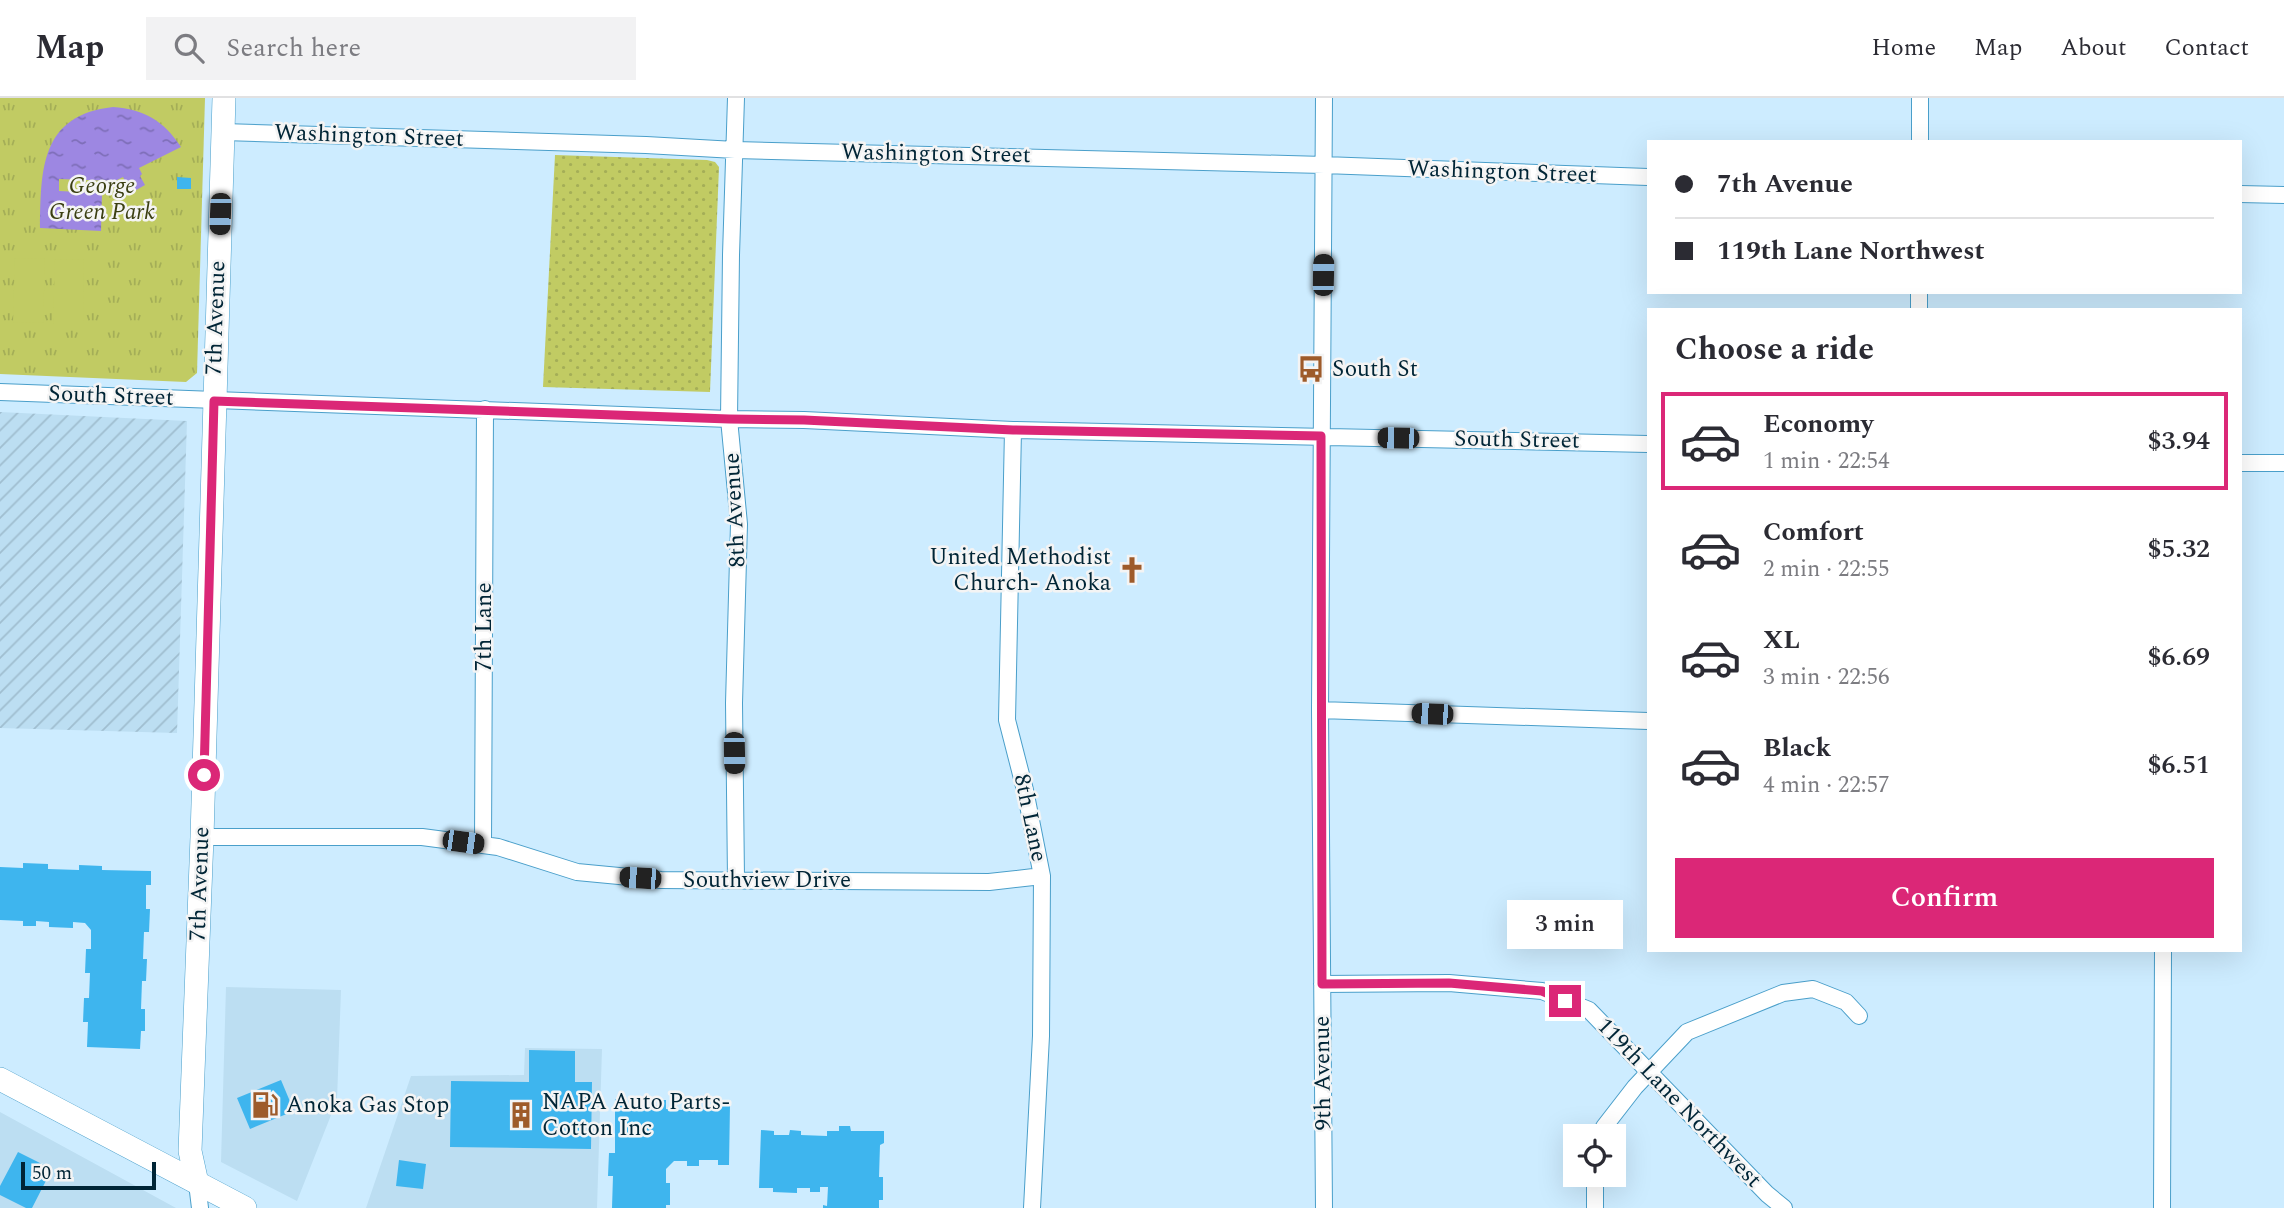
<!DOCTYPE html>
<meta charset="utf-8">
<style>
body{margin:0;font-family:Spectral,serif;background:#f2f2f3;color:#2b2b33;height:100vh;display:flex;flex-direction:column;font-size:26px;white-space:nowrap}
*{box-sizing:border-box;margin:0}
p{font-size:23px;color:#7c7c81}
.icon{flex:none;width:38px;height:38px;fill:none;stroke:currentColor;stroke-width:2;stroke-linecap:round;stroke-linejoin:round}
.map{position:relative;flex:1;overflow:hidden}
.panel{position:absolute;left:1647px;top:210px;width:595px;height:644px;display:flex;flex-direction:column;background:#fff;border-radius:0px;box-shadow:0 7px 28px #0002}
.panel>*{flex:none}
.guide{position:absolute;left:1647px;top:42px;width:595px;height:154px;border-radius:0px;box-shadow:0 7px 28px #0002;display:grid;align-content:center;height:154px;padding:0 28px;background:#fff}
.fabs{position:absolute;left:1563px;top:1026px;display:grid;gap:14px}
.fabs a{display:grid;place-items:center;width:63px;height:63px;border-radius:0px;background:#fff;box-shadow:0 7px 28px #0002;font-size:35px}
.scale{position:absolute;left:21px;bottom:18px;width:135px;box-sizing:border-box;padding-left:7px;border:4px solid #002536;border-top:0;font-size:19px;line-height:24px;white-space:nowrap;color:#002536;-webkit-text-stroke:5px #f4f4f4;paint-order:stroke}
.end{position:absolute;width:32px;height:32px;margin:-16px;border:9px solid #db2777;background:#fff;box-shadow:0 0 0 4px #fff}
.from{border-radius:50%}
.bubble{position:absolute;height:49px;border-radius:0px;background:#fff;box-shadow:0 7px 28px #0002;font-size:23px;font-weight:600;line-height:49px;text-align:center}
.car{position:absolute;width:21px;height:42px;margin:-21px -10px;border-radius:9px;box-shadow:0 0 5px 2px #0007;background:linear-gradient(#222 24%,#8ab4d8 0 40%,#222 0 76%,#8ab4d8 0 86%,#222 0)}
.guide b{display:flex;align-items:center;gap:24px;height:66px;font-size:26px}
.guide b+b{border-top:2px solid #e1e1e2}
.guide i{width:18px;height:18px;background:#2b2b33}
ul{padding:0;list-style:none}
li{display:flex;align-items:center;gap:21px;height:98px;margin:0 14px 10px;padding:0 14px;border:4px solid transparent;border-radius:0px}
li div{flex:1}
li b{display:block;font-size:26px}
li em{font-style:normal;font-weight:600}
li.selected{border-color:#db2777}
li>.icon{width:63px;height:63px;stroke-width:1.5}
h2{padding:0 28px;font-size:32px;line-height:84px}
.action{display:flex;gap:14px;margin-top:auto;padding:14px 28px}
.action a{flex:1;height:80px;border-radius:0px;background:#db2777;color:#fff;font-size:28px;font-weight:600;line-height:80px;text-align:center}
header{display:flex;align-items:center;gap:42px;box-sizing:border-box;height:98px;padding:0 35px;background:#fff;border-bottom:2px solid #e1e1e2}
header strong{font-size:33px}
nav{display:flex;gap:38px;margin-inline-start:auto;font-size:24px}
.search{width:490px;height:63px;background:#f2f2f3;display:flex;align-items:center;gap:18px;box-sizing:border-box;padding:0 24px;border-radius:0px;color:#7c7c81;font-size:26px}
.map>svg:first-child{display:block}
.built{fill:#bcdef2}
.industrial{fill:url(#industrial-furrows)}
.grass{fill:url(#grass-dots)}
.park{fill:url(#park-tufts)}
.pitch{fill:#c1cb63}
.water{fill:url(#water-ripples)}
.building{fill:#3eb5ee}
.lines{fill:none;stroke-linecap:round;stroke-linejoin:round}
.street-casing{stroke:#4a9fca;stroke-width:18}
.secondary-casing{stroke:#4a9fca;stroke-width:24}
.street{stroke:#fff;stroke-width:16}
.secondary{stroke:#fff;stroke-width:23}
.route{stroke:#db2777;stroke-width:9}
.labels{text-anchor:middle;dominant-baseline:central;stroke-width:5;stroke-linejoin:round;paint-order:stroke}
.street-label{font-size:23px;fill:#002536;stroke:#f4f4f4}
.park-label{font-size:23px;font-style:italic;fill:#3b3f12;stroke:#f4f4f4}
.poi-label{font-size:23px;fill:#002536;stroke:#f4f4f4;text-anchor:start}
</style>
<header>
<strong>Map</strong>
<div class="search"><svg class="icon" aria-label="search" viewBox="0 0 24 24"><circle cx="10" cy="10" r="6"/><path d="M15 15l6 6"/></svg>Search here</div>
<nav><a>Home</a><a>Map</a><a>About</a><a>Contact</a></nav>
</header>
<div class="map">
<svg width="2284" height="1110" viewBox="0 0 2284 1110">
<defs>
<pattern id="industrial-furrows" width="10" height="10" patternUnits="userSpaceOnUse" patternTransform="scale(1.75)"><rect width="10" height="10" fill="#bcdef2"/><path d="M-1 1l2-2M0 10L10 0M9 11l2-2" fill="none" stroke="#a0bed0"/></pattern>
<pattern id="grass-dots" width="8" height="8" patternUnits="userSpaceOnUse" patternTransform="scale(1.75)"><rect width="8" height="8" fill="#c1cb63"/><path d="M2 2h.1M6 6h.1" fill="none" stroke="#a4ae57" stroke-width="1.8" stroke-linecap="round"/></pattern>
<pattern id="park-tufts" width="24" height="20" patternUnits="userSpaceOnUse" patternTransform="scale(1.75)"><rect width="24" height="20" fill="#c1cb63"/><path d="M3 7l-1-3M5 7V3M7 7l1-3M15 17l-1-3M17 17v-4M19 17l1-3" fill="none" stroke="#a4ae57"/></pattern>
<pattern id="water-ripples" width="26" height="14" patternUnits="userSpaceOnUse" patternTransform="scale(1.75)"><rect width="26" height="14" fill="#9d87e2"/><path d="M2 4q2-2 4 0t4 0M15 11q2-2 4 0t4 0" fill="none" stroke="#7e6eb8"/></pattern>
</defs>
<rect width="100%" height="100%" fill="#cdecff"/>
<path class="built" d="M226,889L341,892L337,1002L297,1103L221,1064Z
M525,950L602,951L597,1110H366L411,978L524,977Z
M0,1014L176,1110H0Z"/>
<path class="industrial" d="M0,314L187,323L177,635L0,630Z"/>
<path class="grass" d="M555,57L707,62L715,64L719,69L710,294L543,289Z"/>
<path class="park" d="M0,0H205L197,275L186,284L0,276Z"/>
<path class="pitch" d="M15,160L45,161L43,225L13,224Z
M55,161L84,162L83,226H53Z"/>
<path class="water" d="M113,9C144,11 164,23 181,49L139,70L142,76L140,78L145,87L131,95L123,79L115,83L59,81V93L102,95L101,133L40,130C41,72 40,17 113,9Z"/>
<path class="building" d="M177,79L191,80V91H177Z
M23,765L48,766V771L79,772V767L102,768V772L151,773V787H146V811H150L149,834H144L143,861H147L146,883H142L141,911H145V933H141L140,951L87,949L88,924H83L84,900H89L90,875H85L86,851H91V832L85,825L73,824V830L49,829V824L36,823V828H23V823L0,822V769L23,770Z
M529,952L575,953V984H592L591,1051L450,1049L451,983L529,984Z
M281,982L294,1013L250,1031L237,1000Z
M615,1001H624V1007H658V1002H666V1011L682,1012V1007H691V1011L718,1012V1007H730L729,1067H718V1062H699V1068H687V1063H674L666,1071V1085H670V1107H666V1110H612L613,1078H608L609,1055H615Z
M839,1028H850L851,1033H884V1045L880,1047L879,1079H883V1102H879V1110H823V1107L827,1108L828,1089H820V1094H810V1090H797V1095L773,1094V1090H759L761,1032L774,1033V1037H789L790,1032L801,1033V1037L827,1038V1033H839Z
M18,1054L52,1071L32,1110H26L0,1097V1088Z
M399,1062L426,1066L423,1091L396,1088Z"/>
<g class="lines">
<defs>
<path id="street" d="M736,0L731,157L729,321L739,426L734,605L736,781
M1324,0L1320,612L1324,1110
M1920,0V44
M223,34L646,47L735,52L1324,67L1648,79
M2240,96L2284,97
M1919,212V194
M0,294L729,321L804,322L1013,332L1648,346
M1013,332L1007,622L1025,692L1042,778L1041,938L1032,1110
M2240,365H2284
M1320,612L1648,623
M202,739H422L498,749L577,774L661,782L989,784L1042,778
M483,747L485,311
M1322,886L1449,885L1542,893L1589,912L1767,1096L1784,1110
M1603,1038L1604,1029L1635,989L1687,934L1783,895L1813,891L1846,904L1859,918
M197,1085L200,1110
M1595,1110V1076
M2162,1110L2163,852"/>
<path id="secondary" d="M0,981L245,1110
M197,1085L190,1053L202,739L224,0"/>
</defs>
<use href="#street" class="street-casing"/>
<use href="#secondary" class="secondary-casing"/>
<use href="#street" class="street"/>
<use href="#secondary" class="secondary"/>
</g>
<g class="lines">
<path class="route" d="M204,677L214,303L729,321L804,322L1013,332L1321,338L1322,886L1449,885L1542,893L1565,903"/>
</g>
<defs>
<symbol id="bus-bare" viewBox="-9 -9 18 18"><path d="M-5-6H5V4H4V6H2V4H-2V6H-4V4H-5ZM-3.5-4V0h7V-4ZM-3.5 1.2v1.5H-2V1.2ZM2 1.2v1.5H3.5V1.2Z" fill="#9e5b2a" stroke="#f4f4f4" stroke-width="2.5" paint-order="stroke"/></symbol>
<symbol id="church-bare" viewBox="-9 -9 18 18"><path d="M-1.2-6h2.4v3.5h3.3v2.4h-3.3V6h-2.4V-.1h-3.3v-2.4h3.3Z" fill="#9e5b2a" stroke="#f4f4f4" stroke-width="2.5" paint-order="stroke"/></symbol>
<symbol id="fuel-bare" viewBox="-9 -9 18 18"><path d="M-5.5-6h7V0h2V4h1.3V-2.5L3-4.5l.8-.8L6-3V5H2.5V1h-1V6h-7ZM-4.2-4.7v3.2H.2V-4.7Z" fill="#9e5b2a" stroke="#f4f4f4" stroke-width="2.5" paint-order="stroke"/></symbol>
<symbol id="building-bare" viewBox="-9 -9 18 18"><path d="M-4-6H4V6H1V3H-1V6H-4ZM-2.5-4.3h1.7v1.8h-1.7ZM.8-4.3h1.7v1.8H.8ZM-2.5-1h1.7V.8h-1.7ZM.8-1h1.7V.8H.8Z" fill="#9e5b2a" stroke="#f4f4f4" stroke-width="2.5" paint-order="stroke"/></symbol>
</defs>
<g fill-rule="evenodd">
<use href="#bus-bare" x="1292" y="252" width="38" height="38"/>
<use href="#church-bare" x="1113" y="453" width="38" height="38"/>
<use href="#fuel-bare" x="246" y="988" width="38" height="38"/>
<use href="#building-bare" x="502" y="998" width="38" height="38"/>
</g>
<g class="labels">
<g class="street-label">
<text transform="translate(369 38) rotate(2)">Washington Street</text>
<text transform="translate(936 56) rotate(1)">Washington Street</text>
<text transform="translate(1502 74) rotate(2)">Washington Street</text>
<text transform="translate(216 220) rotate(-88)">7th Avenue</text>
<text transform="translate(111 298) rotate(2)">South Street</text>
<text transform="translate(1517 342) rotate(1)">South Street</text>
<text transform="translate(735 412) rotate(-93)">8th Avenue</text>
<text transform="translate(484 529) rotate(-90)">7th Lane</text>
<text transform="translate(1030 720) rotate(78)">8th Lane</text>
<text x="767" y="782">Southview Drive</text>
<text transform="translate(200 786) rotate(-88)">7th Avenue</text>
<text transform="translate(1323 975) rotate(-91)">9th Avenue</text>
<text transform="translate(1679 1005) rotate(46)">119th Lane Northwest</text>
</g>
<g class="park-label">
<text x="102" y="88">George<tspan x="102" dy="26">Green Park</tspan></text>
</g>
<g class="poi-label">
<text x="1332" y="271">South St</text>
<text x="1111" y="459" text-anchor="end">United Methodist<tspan x="1111" dy="26">Church- Anoka</tspan></text>
<text x="542" y="1004">NAPA Auto Parts-<tspan x="542" dy="26">Cotton Inc</tspan></text>
<text x="286" y="1007">Anoka Gas Stop</text>
</g>
</g>
</svg>
<div class="fabs">
<a><svg class="icon" aria-label="locate" viewBox="0 0 24 24"><circle cx="12" cy="12" r="6"/><path d="M12 2v4M12 18v4M2 12h4M18 12h4"/></svg></a>
</div>
<div class="scale">50 m</div>
<i class="end from" style="left:204px;top:677px"></i>
<i class="end" style="left:1565px;top:903px"></i>
<div class="bubble" style="left:1507px;top:802px;width:116px">3 min</div>
<i class="car" style="left:220px;top:116px;rotate:182deg"></i>
<i class="car" style="left:1323px;top:177px;rotate:1deg"></i>
<i class="car" style="left:1398px;top:340px;rotate:271deg"></i>
<i class="car" style="left:1432px;top:616px;rotate:272deg"></i>
<i class="car" style="left:734px;top:655px;rotate:179deg"></i>
<i class="car" style="left:463px;top:744px;rotate:98deg"></i>
<i class="car" style="left:640px;top:780px;rotate:274deg"></i>
<div class="guide">
<b><i class="from"></i>7th Avenue</b>
<b><i></i>119th Lane Northwest</b>
</div>
<section class="panel">
<h2>Choose a ride</h2>
<ul>
<li class="selected"><svg class="icon" aria-label="car" viewBox="0 0 24 24"><path d="M5 17H2v-5l4-1 3-4h7l3 4 3 1v5h-3M9 17h6M6 11h13"/><circle cx="7" cy="17" r="2"/><circle cx="17" cy="17" r="2"/></svg><div><b>Economy</b><p>1 min · 22:54</p></div><em>$3.94</em></li>
<li><svg class="icon" aria-label="car" viewBox="0 0 24 24"><path d="M5 17H2v-5l4-1 3-4h7l3 4 3 1v5h-3M9 17h6M6 11h13"/><circle cx="7" cy="17" r="2"/><circle cx="17" cy="17" r="2"/></svg><div><b>Comfort</b><p>2 min · 22:55</p></div><em>$5.32</em></li>
<li><svg class="icon" aria-label="car" viewBox="0 0 24 24"><path d="M5 17H2v-5l4-1 3-4h7l3 4 3 1v5h-3M9 17h6M6 11h13"/><circle cx="7" cy="17" r="2"/><circle cx="17" cy="17" r="2"/></svg><div><b>XL</b><p>3 min · 22:56</p></div><em>$6.69</em></li>
<li><svg class="icon" aria-label="car" viewBox="0 0 24 24"><path d="M5 17H2v-5l4-1 3-4h7l3 4 3 1v5h-3M9 17h6M6 11h13"/><circle cx="7" cy="17" r="2"/><circle cx="17" cy="17" r="2"/></svg><div><b>Black</b><p>4 min · 22:57</p></div><em>$6.51</em></li>
</ul>
<div class="action"><a>Confirm</a></div>
</section>
</div>
